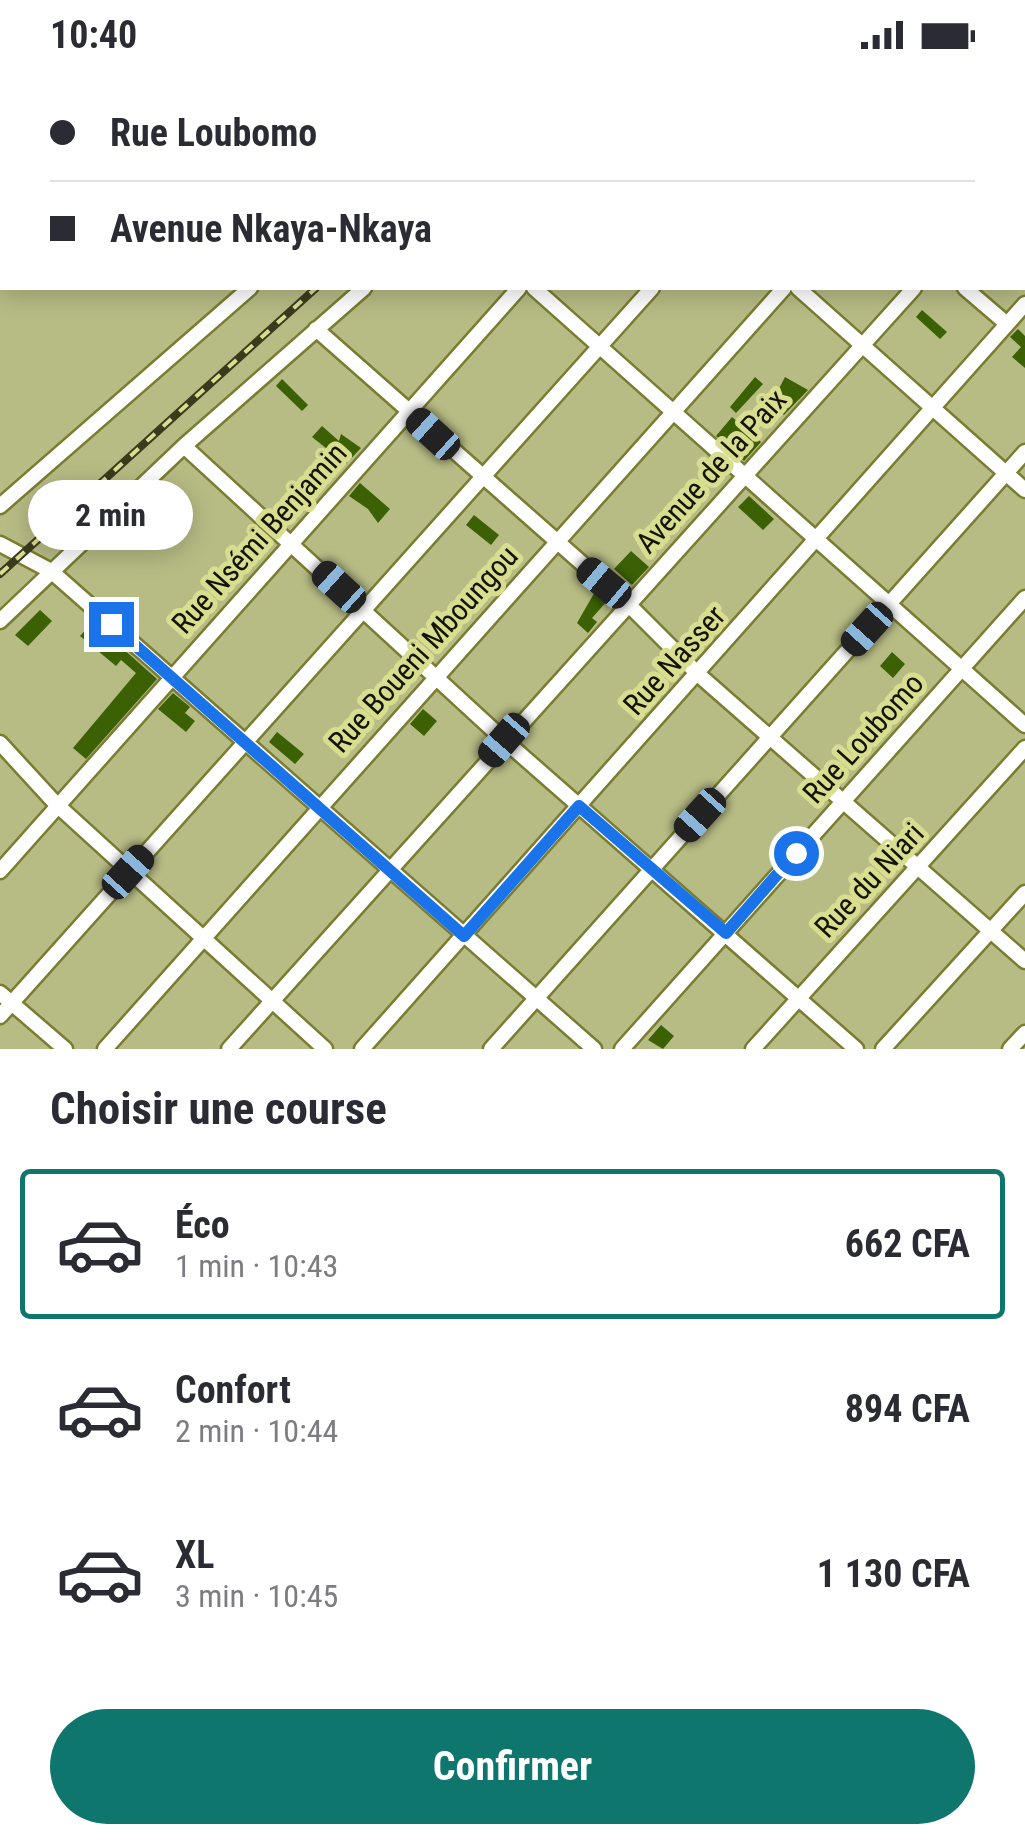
<!DOCTYPE html>
<html lang="fr">
<meta charset="utf-8">
<style>
body{margin:0;font-family:"Roboto Condensed",sans-serif;background:#f7f7f7;color:#2b2b33;height:100vh;display:flex;flex-direction:column;font-size:38px;white-space:nowrap}
*{box-sizing:border-box;margin:0}
p{font-size:32px;color:#7c7c81}
.icon{flex:none;width:55px;height:55px;fill:none;stroke:currentColor;stroke-width:2;stroke-linecap:round;stroke-linejoin:round}
.map{position:relative;height:979px;overflow:hidden}
.details{display:flex;flex-direction:column;background:#fff;flex:1}
.details>*{flex:none}
.guide{position:absolute;left:0px;top:0px;width:1025px;height:220px;box-shadow:0 5px 25px #0003;display:grid;align-content:center;height:220px;padding:0 50px;background:#fff}
.end{position:absolute;width:45px;height:45px;margin:-22px;border:12px solid #1a73e8;background:#fff;box-shadow:0 0 0 5px #fff}
.from{border-radius:50%}
.bubble{position:absolute;height:70px;border-radius:35px;background:#fff;box-shadow:0 5px 25px #0003;font-size:32px;font-weight:700;line-height:70px;text-align:center}
.car{position:absolute;width:30px;height:60px;margin:-30px -15px;border-radius:12px;box-shadow:0 0 8px 2px #0007;background:linear-gradient(#222 24%,#8ab4d8 0 40%,#222 0 76%,#8ab4d8 0 86%,#222 0)}
.guide b{display:flex;align-items:center;gap:35px;height:95px;font-size:38px}
.guide b+b{border-top:2px solid #e1e1e2}
.guide i{width:25px;height:25px;background:#2b2b33}
ul{padding:0;list-style:none}
li{display:flex;align-items:center;gap:30px;height:150px;margin:0 20px 15px;padding:0 30px;border:5px solid transparent;border-radius:10px}
li div{flex:1}
li b{display:block;font-size:38px}
li em{font-style:normal;font-weight:700}
li.active{border-color:#0f766e}
li>.icon{width:90px;height:90px;stroke-width:1.5}
h2{padding:0 50px;font-size:45px;line-height:120px}
.action{display:flex;gap:20px;margin-top:auto;padding:20px 50px}
.action a{flex:1;height:115px;border-radius:60px;background:#0f766e;color:#fff;font-size:40px;font-weight:700;line-height:115px;text-align:center}
.status{display:flex;justify-content:space-between;align-items:center;height:70px;padding:0 50px;background:#fff;direction:ltr}
.status svg{height:28px;fill:currentColor}
.map>svg:first-child{display:block}
.green{fill:#b7bb84;fill-rule:evenodd}
.building{fill:#3b6104}
.lines{fill:none;stroke-linecap:round;stroke-linejoin:round}
.minor-casing{stroke:#7a7d30;stroke-width:19}
.minor{stroke:#fff;stroke-width:14}
.rail-casing{stroke:#3a3b1d;stroke-width:8}
.rail{stroke:#d8dd8f;stroke-width:4;stroke-dasharray:11;stroke-linecap:butt}
.route{stroke:#1a73e8;stroke-width:12}
.labels{text-anchor:middle;dominant-baseline:central;stroke-width:10;stroke-linejoin:round;paint-order:stroke}
.street-label{font-size:30px;fill:#131300;stroke:#d8dd8f}
</style>
<div class="status"><b>10:40</b><svg viewBox="0 0 49 12"><path d="M0 12V9h3v3zM5 12V6h3v6zM10 12V3h3v9zM15 12V0h3v12zM26 1h20v11H26zM47 4h2v5h-2z"/></svg></div>
<div class="map">
<svg width="1025" height="979" viewBox="0 0 1025 979">
<rect width="100%" height="100%" fill="#d8dd8f"/>
<path class="green" d="M0,0H1025V979H0ZM2,2H1022V218H2Z"/>
<path class="building" d="M922,240L947,262L940,269L916,247Z
M1018,259L1025,266V298L1012,287L1021,277L1010,267Z
M755,307L763,314L736,343L730,337Z
M785,307L808,320L784,345L771,334Z
M282,309L308,335L302,341L276,316Z
M732,347L761,372L744,391L716,366Z
M322,356L339,371L341,364L361,378L346,394L312,367Z
M360,413L390,439L378,453L368,439L349,426Z
M749,426L774,449L763,460L738,437Z
M474,445L499,465L491,475L466,455Z
M631,481L649,497L632,515L614,499Z
M596,520L608,530L592,548L597,552L588,563L577,553Z
M40,540L52,551L28,576L15,565Z
M93,552L157,609L86,689L73,678L136,603L121,590L116,596L80,566Z
M892,582L905,594L893,608L880,596Z
M173,623L190,637L185,643L195,651L186,662L158,639Z
M423,639L437,651L424,666L410,654Z
M277,662L304,684L295,694L269,672Z
M661,955L674,966L663,979L648,970Z"/>
<g class="lines">
<defs>
<path id="minor" d="M133,0L147,2
M824,0L827,2
M1002,0L1005,2
M38,2L40,0
M269,2L270,0
M507,2L510,0
M601,2L604,0
M718,2L720,0
M846,2L849,0
M989,2L992,0
M1022,18L1025,20
M0,54L2,51
M1022,182L1025,185
M534,218L1025,655
M798,218L1025,420
M965,218L1007,254
M316,259L628,534L699,605L1025,891
M184,376L504,670L856,979
M0,436L250,218
M0,474L51,501L594,979
M0,551L184,376L364,218
M0,673L56,734L325,979
M0,801L519,218
M0,923L65,979
M0,946L652,218
M105,979L784,218
M229,979L914,218
M362,979L1025,234
M491,979L1025,382
M622,979L1025,528
M753,979L1025,678
M883,979L1025,823
M1010,979L1025,963"/>
</defs>
<use href="#minor" class="minor-casing"/>
<use href="#minor" class="minor"/>
<defs>
<path id="rail" d="M553,2L555,0
M0,504L316,218"/>
</defs>
<use href="#rail" class="rail-casing"/>
<use href="#rail" class="rail"/>
</g>
<g class="lines">
<path class="route" d="M111,554L464,866L579,736L726,863L796,783"/>
</g>
<g class="labels">
<g class="street-label">
<text transform="translate(711 401) rotate(-48)">Avenue de la Paix</text>
<text transform="translate(259 468) rotate(-48)">Rue Nsémi Benjamin</text>
<text transform="translate(423 579) rotate(-48)">Rue Boueni Mboungou</text>
<text transform="translate(674 590) rotate(-48)">Rue Nasser</text>
<text transform="translate(863 668) rotate(-48)">Rue Loubomo</text>
<text transform="translate(869 810) rotate(-47)">Rue du Niari</text>
</g>
</g>
</svg>
<i class="end from" style="left:796px;top:783px"></i>
<i class="end" style="left:111px;top:554px"></i>
<div class="bubble" style="left:28px;top:410px;width:165px">2 min</div>
<i class="car" style="left:433px;top:364px;rotate:312deg"></i>
<i class="car" style="left:604px;top:513px;rotate:310deg"></i>
<i class="car" style="left:339px;top:517px;rotate:312deg"></i>
<i class="car" style="left:867px;top:559px;rotate:222deg"></i>
<i class="car" style="left:504px;top:670px;rotate:221deg"></i>
<i class="car" style="left:700px;top:745px;rotate:222deg"></i>
<i class="car" style="left:128px;top:802px;rotate:42deg"></i>
<div class="guide">
<b><i class="from"></i>Rue Loubomo</b>
<b><i></i>Avenue Nkaya-Nkaya</b>
</div>
</div>
<section class="details">
<h2>Choisir une course</h2>
<ul>
<li class="active"><svg class="icon" aria-label="car" viewBox="0 0 24 24"><path d="M5 17H2v-5l4-1 3-4h7l3 4 3 1v5h-3M9 17h6M6 11h13"/><circle cx="7" cy="17" r="2"/><circle cx="17" cy="17" r="2"/></svg><div><b>Éco</b><p>1 min · 10:43</p></div><em>662 CFA</em></li>
<li><svg class="icon" aria-label="car" viewBox="0 0 24 24"><path d="M5 17H2v-5l4-1 3-4h7l3 4 3 1v5h-3M9 17h6M6 11h13"/><circle cx="7" cy="17" r="2"/><circle cx="17" cy="17" r="2"/></svg><div><b>Confort</b><p>2 min · 10:44</p></div><em>894 CFA</em></li>
<li><svg class="icon" aria-label="car" viewBox="0 0 24 24"><path d="M5 17H2v-5l4-1 3-4h7l3 4 3 1v5h-3M9 17h6M6 11h13"/><circle cx="7" cy="17" r="2"/><circle cx="17" cy="17" r="2"/></svg><div><b>XL</b><p>3 min · 10:45</p></div><em>1 130 CFA</em></li>
</ul>
<div class="action"><a>Confirmer</a></div>
</section>
